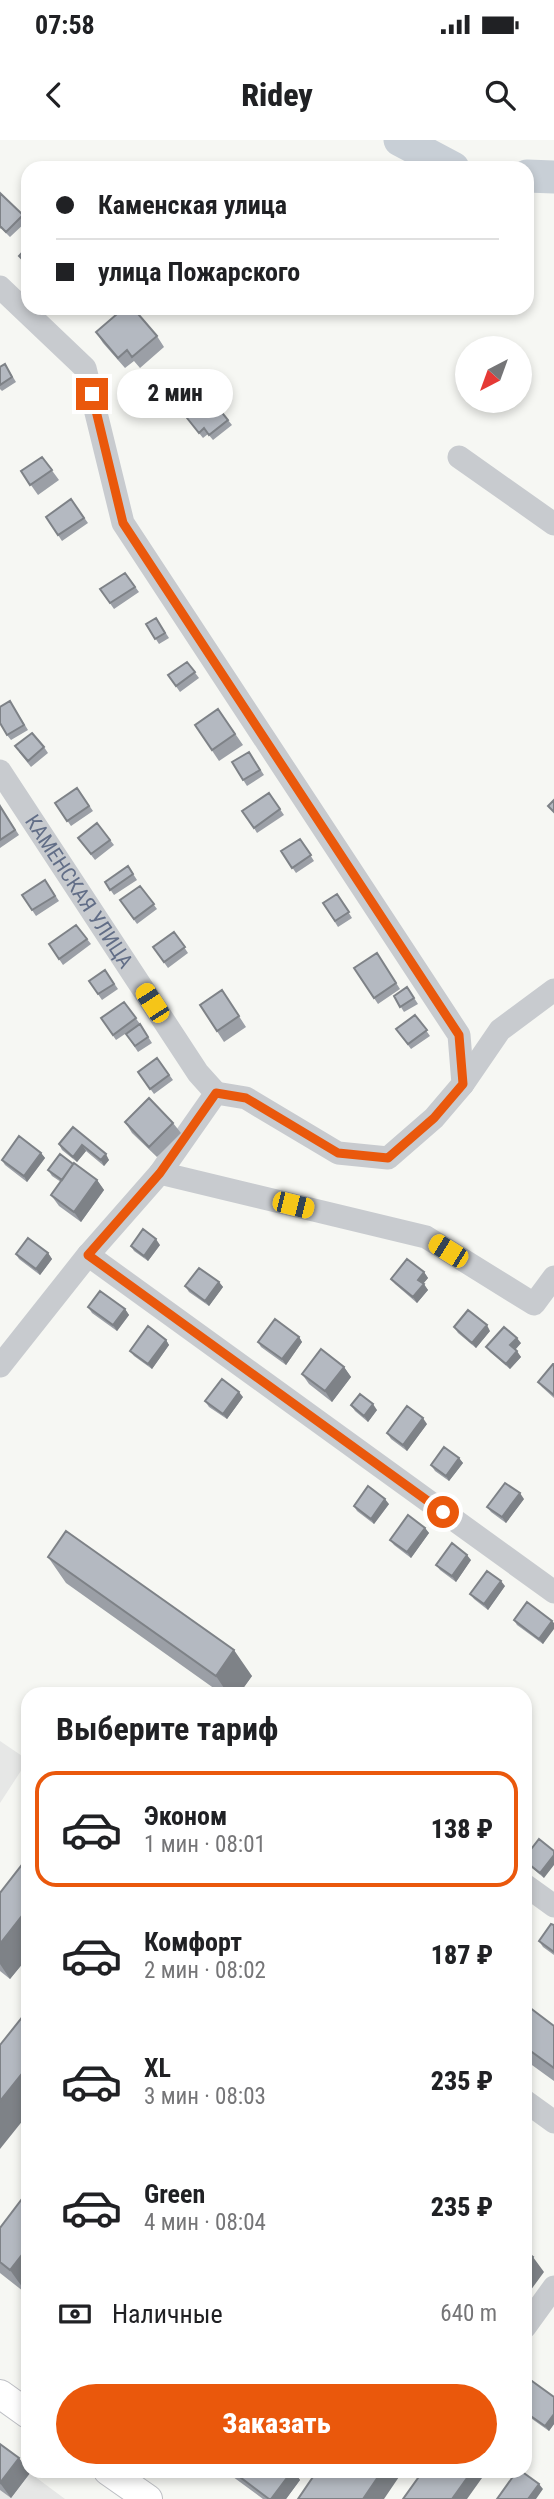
<!DOCTYPE html>
<html lang="ru">
<meta charset="utf-8">
<style>
body{margin:0;font-family:"Roboto Condensed",sans-serif;background:#f2f2f2;color:#202124;height:100vh;display:flex;flex-direction:column;font-size:26px;white-space:nowrap}
*{box-sizing:border-box;margin:0}
p{font-size:23px;color:#757577}
.icon{flex:none;width:38px;height:38px;fill:none;stroke:currentColor;stroke-width:2;stroke-linecap:round;stroke-linejoin:round}
.map{position:relative;flex:1;overflow:hidden}
.drawer{position:absolute;left:21px;top:1547px;width:511px;height:791px;display:flex;flex-direction:column;background:#fff;border-radius:21px;box-shadow:0 4px 10px #0003}
.drawer>*{flex:none}
.hud{position:absolute;left:21px;top:21px;width:513px;height:154px;border-radius:21px;box-shadow:0 4px 10px #0003;display:grid;align-content:center;height:154px;padding:0 35px;background:#fff}
.needle{width:46px;rotate:221deg}
.fabs{position:absolute;left:455px;top:196px;display:grid;gap:14px}
.fabs a{display:grid;place-items:center;width:77px;height:77px;border-radius:50%;background:#fff;box-shadow:0 4px 10px #0003;font-size:35px}
.end{position:absolute;width:32px;height:32px;margin:-16px;border:9px solid #ea580c;background:#fff;box-shadow:0 0 0 4px #fff}
.from{border-radius:50%}
.bubble{position:absolute;height:49px;border-radius:24px;background:#fff;box-shadow:0 4px 10px #0003;font-size:23px;font-weight:800;line-height:49px;text-align:center}
.car{position:absolute;width:21px;height:42px;margin:-21px -10px;border-radius:9px;box-shadow:0 0 5px 2px #0007;background:linear-gradient(#f5c518 24%,#345 0 40%,#f5c518 0 76%,#345 0 86%,#f5c518 0)}
.hud b{display:flex;align-items:center;gap:24px;height:66px;font-size:26px}
.hud b+b{border-top:2px solid #e0e0e0}
.hud i{width:18px;height:18px;background:#202124}
ul{padding:0;list-style:none}
li{display:flex;align-items:center;gap:21px;height:116px;margin:0 14px 10px;padding:0 21px;border:4px solid transparent;border-radius:21px}
li div{flex:1}
li b{display:block;font-size:26px}
li em{font-style:normal;font-weight:800}
li.active{border-color:#ea580c}
li>.icon{width:63px;height:63px;stroke-width:1.5}
h2{padding:0 35px;font-size:32px;line-height:84px}
.pay{display:flex;align-items:center;gap:18px;height:77px;padding:0 35px;font-size:26px}
.pay p{margin-inline-start:auto}
.button{display:flex;gap:14px;margin-top:auto;padding:14px 35px}
.button a{flex:1;height:80px;border-radius:42px;background:#ea580c;color:#fff;font-size:28px;font-weight:800;line-height:80px;text-align:center}
.status{display:flex;justify-content:space-between;align-items:center;height:49px;padding:0 35px;background:#fff;direction:ltr}
.status svg{height:19px;fill:currentColor}
header{display:flex;justify-content:space-between;align-items:center;height:91px;padding:0 35px;background:#fff;font-size:32px;font-weight:800}
.map>svg:first-child{display:block}
.built{fill:#e6e7e6}
.lines{fill:none;stroke-linecap:round;stroke-linejoin:round}
.river{stroke:#c8cfd6;stroke-width:33}
.major-casing{stroke:#bdbfc4;stroke-width:30}
.minor{stroke:#c8cbcf;stroke-width:23}
.major{stroke:#fff;stroke-width:28}
.wall{fill:#9b9fa6}
.shaded-wall{fill:#7e8287}
.building{fill:#b4b9c1;stroke:#7e8287;stroke-width:2}
.route{stroke:#ea580c;stroke-width:9}
.labels{text-anchor:middle;dominant-baseline:central;stroke-width:7;stroke-linejoin:round;paint-order:stroke}
.street-label{font-size:21px;fill:#626e87;stroke:#fff}
</style>
<div class="status"><b>07:58</b><svg viewBox="0 0 49 12"><path d="M0 12V9h3v3zM5 12V6h3v6zM10 12V3h3v9zM15 12V0h3v12zM26 1h20v11H26zM47 4h2v5h-2z"/></svg></div>
<header><svg class="icon" aria-label="back" viewBox="0 0 24 24"><path d="M15 5l-7 7 7 7"/></svg>Ridey<svg class="icon" aria-label="search" viewBox="0 0 24 24"><circle cx="10" cy="10" r="6"/><path d="M15 15l6 6"/></svg></header>
<div class="map">
<svg width="554" height="2359" viewBox="0 0 554 2359">
<rect width="100%" height="100%" fill="#f6f7f3"/>
<path class="built" d="M0,1601L28,1620L0,1663Z
M0,2311L30,2333L65,2359H0Z"/>
<g class="lines">
<path class="river" d="M400,0L453,28
M527,36L554,37"/>
<defs>
<path id="major" d="M0,2254L28,2274
M108,2331L148,2359"/>
</defs>
<use href="#major" class="major-casing"/>
<g class="minor">
<path d="M0,147L85,228L123,383L459,895L463,944L434,978L388,1018L338,1013L246,958L216,953"/>
<path d="M459,317L554,384"/>
<path id="s1" d="M0,631L198,933L216,953L160,1033L88,1115L554,1452"/>
<path d="M463,944L500,890L554,850"/>
<path d="M160,1033L426,1097L534,1164L554,1137"/>
<path d="M0,1226L88,1115"/>
<path d="M525,1745L554,1766"/>
<path d="M525,1961L554,1982"/>
<path d="M525,2187L554,2147"/>
</g>
<use href="#major" class="major"/>
</g>
<path class="wall" d="M0,53L23,75L27,81L10,97L1,88L0,89Z
M96,192L157,196L164,207L140,228L134,221L125,228L103,203Z
M5,224L16,242L2,251L0,249V227Z
M198,247L202,253L182,274L165,258L162,252Z
M211,259L232,285L213,300L208,294L203,298L187,278Z
M42,317L59,340L38,355L21,331Z
M71,359L88,383L62,401L46,377Z
M125,433L139,452L114,469L100,449Z
M156,478L169,498L159,504L146,484Z
M187,522L199,538L180,552L168,535Z
M10,561L28,590L11,600L7,595Z
M218,569L243,605L219,621L195,585Z
M44,607L48,613L31,627L19,612Z
M249,612L264,635L247,646L232,622Z
M77,648L93,671L71,686L55,663Z
M269,653L284,675L257,693L254,688Z
M0,666L19,695L0,708Z
M97,683L114,705L95,720L78,698Z
M300,699L314,721L296,733L281,711Z
M128,726L137,740L114,755L105,742Z
M45,740L59,761L36,776L22,755Z
M140,746L157,769L137,784L120,760Z
M337,754L352,778L338,787L323,763Z
M76,785L91,804L63,825L49,804Z
M174,792L188,813L168,828L153,807Z
M377,813L400,849L378,864L354,828Z
M105,830L118,849L102,860L89,841Z
M407,847L418,864L404,872L394,856Z
M222,850L246,887L224,902L200,865Z
M124,862L140,884L116,900L101,878Z
M415,875L430,896L411,909L396,889Z
M140,884L152,903L138,912L126,894Z
M157,918L173,940L154,954L138,932Z
M125,982L173,983L181,993L157,1017L132,993Z
M73,987L109,1020L104,1026L86,1011L77,1022L62,1010L59,1004Z
M41,1013L45,1018L27,1042L5,1025L2,1020Z
M73,1024L97,1040L104,1050L81,1082L59,1066L51,1055L61,1042L52,1036L48,1030Z
M160,1105L148,1121L134,1111L131,1106Z
M48,1113L52,1119L40,1135L19,1119L16,1114Z
M424,1132L428,1138L423,1144L428,1150L417,1163L395,1144L391,1139Z
M219,1142L223,1147L209,1166L189,1152L185,1146Z
M88,1167L125,1169L129,1175L117,1191L92,1173Z
M454,1187L490,1191L476,1208L458,1193Z
M299,1197L302,1202L286,1225L261,1207L258,1202Z
M166,1200L169,1205L152,1229L134,1216L130,1211Z
M521,1203L515,1210L521,1217L510,1229L490,1212L486,1207Z
M554,1224V1258L542,1247L538,1242Z
M344,1227L351,1237L332,1262L309,1244L302,1234Z
M243,1257L227,1279L209,1267L205,1261Z
M351,1265L377,1270L368,1282L355,1271Z
M427,1284L407,1311L391,1299L387,1293Z
M459,1318L463,1323L449,1341L435,1331L431,1325Z
M524,1359L506,1383L491,1372L487,1367Z
M389,1364L374,1384L357,1371L354,1366Z
M425,1388L429,1393L411,1418L394,1405L390,1400Z
M48,1417L252,1536L239,1554H222L66,1443Z
M471,1420L456,1442L440,1430L436,1425Z
M505,1446L488,1470L474,1459L470,1454Z
M514,1480L554,1483L543,1504L517,1485Z
M539,1699L544,1738L525,1722V1717Z
M28,1717V1817L10,1839L0,1831V1753Z
M554,1785V1815L543,1807L539,1801Z
M525,1864L554,1886V1941L525,1920Z
M28,2051V2155L0,2133V2088Z
M525,2236L554,2257V2284L549,2291L525,2274Z
M0,2304L19,2318L30,2333L11,2358L0,2350Z
M225,2331H294L300,2340L286,2359H263Z"/>
<path class="shaded-wall" d="M82,1005L86,1011L77,1022L73,1017Z
M41,1013L45,1018L27,1042L24,1036Z
M106,1014L109,1020L104,1026L101,1020Z
M97,1040L104,1050L81,1082L74,1072Z
M156,1099L160,1105L148,1121L144,1116Z
M48,1113L52,1119L40,1135L36,1129Z
M424,1132L428,1138L422,1145L418,1140Z
M219,1142L223,1147L209,1166L205,1161Z
M424,1144L428,1150L417,1163L413,1157Z
M125,1169L129,1175L117,1191L113,1185Z
M487,1185L490,1191L476,1208L472,1203Z
M299,1197L302,1202L286,1225L282,1219Z
M517,1198L521,1203L514,1211L510,1205Z
M166,1200L169,1205L152,1229L148,1224Z
M517,1211L521,1217L510,1229L506,1224Z
M344,1227L351,1237L332,1262L325,1251Z
M239,1252L243,1257L227,1279L223,1274Z
M373,1264L377,1270L368,1282L364,1276Z
M423,1278L427,1284L407,1311L403,1305Z
M459,1318L463,1323L449,1341L446,1336Z
M520,1353L524,1359L506,1383L502,1377Z
M385,1359L389,1364L374,1384L371,1379Z
M425,1388L429,1393L411,1418L407,1412Z
M467,1415L471,1420L456,1442L452,1436Z
M501,1441L505,1446L488,1470L484,1464Z
M552,1481L554,1483V1489L543,1504L539,1499Z
M234,1510L252,1536L239,1554H228L216,1536Z
M554,1715V1725L544,1738L540,1733Z
M28,1768V1817L10,1839L0,1824V1804Z
M28,1926V1974L0,2009V1961Z
M28,2107V2155L10,2130Z
M533,2117L544,2132L525,2158V2128Z
M554,2274V2284L549,2291L545,2286Z
M19,2318L30,2333L11,2358L0,2343Z
M292,2331H294L300,2340L286,2359H271Z
M382,2331H403L384,2359H363Z
M472,2331H487L467,2359H452Z
M539,2344L543,2349L536,2359H528Z"/>
<path class="building" d="M0,53L23,75L6,92L0,86Z
M28,106V125L19,116Z
M124,168H133L157,196L132,217L127,210L118,218L96,192Z
M5,224L12,237L0,245V227Z
M181,232L198,247L178,268L162,252Z
M211,259L228,280L209,295L204,288L199,293L187,278Z
M42,317L52,330L30,345L21,331Z
M71,359L84,378L58,395L46,377Z
M125,433L135,447L110,463L100,449Z
M156,478L165,493L155,499L146,484Z
M187,522L195,532L176,546L168,535Z
M10,561L24,585L7,595L0,583V567Z
M218,569L235,594L212,610L195,585Z
M32,593L44,607L28,621L15,606Z
M249,612L260,630L243,640L232,622Z
M77,648L89,666L67,681L55,663Z
M269,653L280,669L254,688L242,671Z
M554,660V672L548,666Z
M0,666L15,690L0,700Z
M97,683L110,700L91,714L78,698Z
M300,699L311,715L292,728L281,711Z
M128,726L133,734L110,750L105,742Z
M45,740L55,756L32,770L22,755Z
M140,746L154,764L134,779L120,760Z
M337,754L349,772L335,781L323,763Z
M76,785L87,799L59,819L49,804Z
M174,792L185,807L164,822L153,807Z
M377,813L396,843L374,858L354,828Z
M105,830L114,844L98,854L89,841Z
M407,847L414,858L400,867L394,856Z
M222,850L239,876L217,891L200,865Z
M124,862L136,878L113,895L101,878Z
M415,875L427,890L408,904L396,889Z
M140,884L148,897L135,906L126,894Z
M157,918L169,935L150,949L138,932Z
M149,958L173,983L149,1007L125,982Z
M73,987L106,1014L101,1020L82,1005L73,1017L59,1004Z
M19,996L41,1013L24,1036L2,1020Z
M60,1014L73,1024L62,1040L48,1030Z
M74,1023L97,1040L74,1072L51,1055Z
M143,1089L156,1099L144,1116L131,1106Z
M28,1098L48,1113L36,1129L16,1114Z
M407,1119L424,1132L418,1140L424,1144L413,1157L391,1139Z
M199,1128L219,1142L205,1161L185,1146Z
M100,1151L125,1169L113,1185L88,1167Z
M468,1170L487,1185L472,1203L454,1187Z
M275,1179L299,1197L282,1219L258,1202Z
M148,1186L166,1200L148,1224L130,1211Z
M504,1187L517,1198L510,1205L517,1211L506,1224L486,1207Z
M321,1209L344,1227L325,1251L302,1234Z
M553,1224H554V1255L538,1242Z
M222,1239L239,1252L223,1274L205,1261Z
M360,1254L373,1264L364,1276L351,1265Z
M407,1266L423,1278L403,1305L387,1293Z
M444,1307L459,1318L446,1336L431,1325Z
M505,1343L520,1353L502,1377L487,1367Z
M368,1346L385,1359L371,1379L354,1366Z
M408,1375L425,1388L407,1412L390,1400Z
M66,1391L234,1510L216,1536L48,1417Z
M452,1403L467,1415L452,1436L436,1425Z
M487,1431L501,1441L484,1464L470,1454Z
M527,1462L552,1481L539,1499L514,1480Z
M539,1699L554,1711V1715L540,1733L525,1721V1717Z
M28,1717V1768L0,1804V1753Z
M551,1784L554,1785V1812L539,1801Z
M525,1864L554,1886V1928L525,1907Z
M24,1875L28,1878V1926L0,1961V1905Z
M28,2051V2107L10,2130L0,2122V2088Z
M525,2111L533,2117L525,2128Z
M525,2236L554,2257V2274L545,2286L525,2272Z
M0,2304L19,2318L0,2343Z
M232,2331H292L271,2359H269Z
M317,2331H382L363,2359H298Z
M423,2331H472L452,2359H403Z
M517,2331H521L539,2344L528,2359H497Z"/>
<g class="lines">
<path class="route" d="M92,254L123,383L459,895L463,944L434,978L388,1018L338,1013L246,958L216,953L160,1033L88,1115L443,1372"/>
</g>
<g class="labels">
<g class="street-label">
<text stroke="none"><textPath href="#s1" startOffset="144">КАМЕНСКАЯ УЛИЦА</textPath></text>
</g>
</g>
</svg>
<div class="fabs">
<a><svg class="needle" viewBox="-14 -14 28 28"><path d="M0-13l5 13h-10z" fill="#e53935"/><path d="M0 13l5-13h-10z" fill="#757577"/></svg></a>
</div>
<i class="end from" style="left:443px;top:1372px"></i>
<i class="end" style="left:92px;top:254px"></i>
<div class="bubble" style="left:117px;top:229px;width:116px">2 мин</div>
<i class="car" style="left:152px;top:863px;rotate:327deg"></i>
<i class="car" style="left:293px;top:1065px;rotate:104deg"></i>
<i class="car" style="left:448px;top:1111px;rotate:302deg"></i>
<div class="hud">
<b><i class="from"></i>Каменская улица</b>
<b><i></i>улица Пожарского</b>
</div>
<section class="drawer">
<h2>Выберите тариф</h2>
<ul>
<li class="active"><svg class="icon" aria-label="car" viewBox="0 0 24 24"><path d="M5 17H2v-5l4-1 3-4h7l3 4 3 1v5h-3M9 17h6M6 11h13"/><circle cx="7" cy="17" r="2"/><circle cx="17" cy="17" r="2"/></svg><div><b>Эконом</b><p>1 мин · 08:01</p></div><em>138 ₽</em></li>
<li><svg class="icon" aria-label="car" viewBox="0 0 24 24"><path d="M5 17H2v-5l4-1 3-4h7l3 4 3 1v5h-3M9 17h6M6 11h13"/><circle cx="7" cy="17" r="2"/><circle cx="17" cy="17" r="2"/></svg><div><b>Комфорт</b><p>2 мин · 08:02</p></div><em>187 ₽</em></li>
<li><svg class="icon" aria-label="car" viewBox="0 0 24 24"><path d="M5 17H2v-5l4-1 3-4h7l3 4 3 1v5h-3M9 17h6M6 11h13"/><circle cx="7" cy="17" r="2"/><circle cx="17" cy="17" r="2"/></svg><div><b>XL</b><p>3 мин · 08:03</p></div><em>235 ₽</em></li>
<li><svg class="icon" aria-label="car" viewBox="0 0 24 24"><path d="M5 17H2v-5l4-1 3-4h7l3 4 3 1v5h-3M9 17h6M6 11h13"/><circle cx="7" cy="17" r="2"/><circle cx="17" cy="17" r="2"/></svg><div><b>Green</b><p>4 мин · 08:04</p></div><em>235 ₽</em></li>
</ul>
<div class="pay"><svg class="icon" aria-label="cash" viewBox="0 0 24 24"><path d="M3 7h18v10H3z"/><circle cx="12" cy="12" r="2"/></svg>Наличные<p>640 m</p></div>
<div class="button"><a>Заказать</a></div>
</section>
</div>
